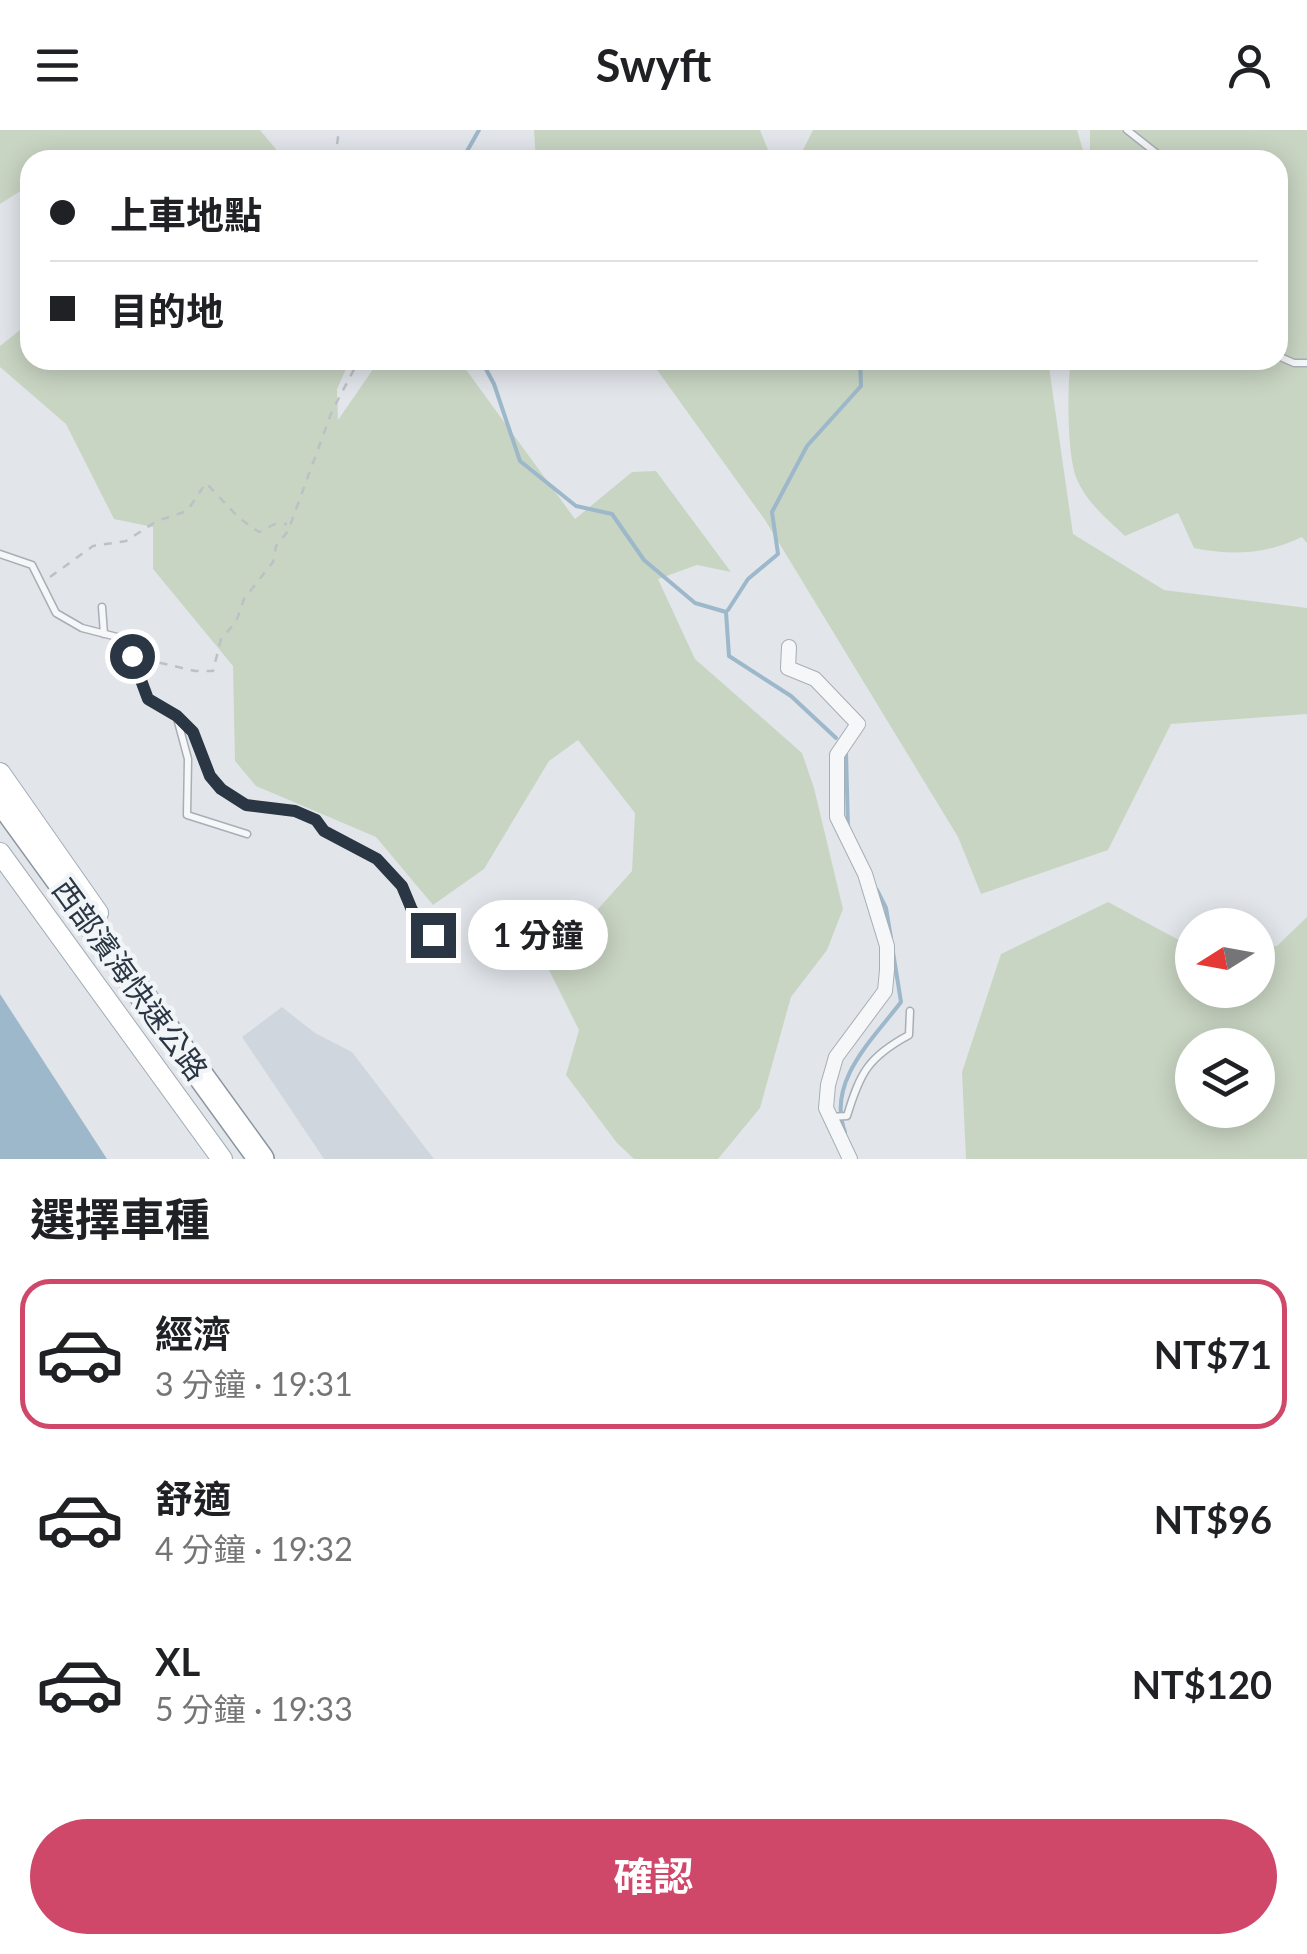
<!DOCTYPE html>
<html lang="zh-TW">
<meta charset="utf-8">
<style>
body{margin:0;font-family:Lato,"Noto Sans TC",sans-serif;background:#f2f2f2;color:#202124;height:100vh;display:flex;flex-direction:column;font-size:38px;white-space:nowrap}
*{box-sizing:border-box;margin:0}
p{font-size:32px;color:#757577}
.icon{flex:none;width:55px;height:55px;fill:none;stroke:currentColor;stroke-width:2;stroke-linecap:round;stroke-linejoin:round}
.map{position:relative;height:1029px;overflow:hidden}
.side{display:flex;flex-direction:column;background:#fff;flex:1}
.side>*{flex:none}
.banner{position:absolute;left:20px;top:20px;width:1268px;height:220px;border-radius:30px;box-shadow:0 5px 25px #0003;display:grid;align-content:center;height:220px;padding:0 30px;background:#fff}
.needle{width:65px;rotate:259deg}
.fabs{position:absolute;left:1175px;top:778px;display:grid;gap:20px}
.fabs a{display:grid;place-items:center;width:100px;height:100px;border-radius:50%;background:#fff;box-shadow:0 5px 25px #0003;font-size:50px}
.end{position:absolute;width:45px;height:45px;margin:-22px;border:12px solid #2a3643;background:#fff;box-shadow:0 0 0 5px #fff}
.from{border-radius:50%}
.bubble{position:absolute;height:70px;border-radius:35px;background:#fff;box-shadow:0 5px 25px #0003;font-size:32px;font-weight:700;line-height:70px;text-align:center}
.banner b{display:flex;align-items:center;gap:35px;height:95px;font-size:38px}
.banner b+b{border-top:2px solid #e0e0e0}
.banner i{width:25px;height:25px;background:#202124}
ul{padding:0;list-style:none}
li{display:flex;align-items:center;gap:30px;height:150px;margin:0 20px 15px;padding:0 10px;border:5px solid transparent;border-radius:30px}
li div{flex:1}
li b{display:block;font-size:38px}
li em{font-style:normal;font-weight:700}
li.selected{border-color:#cf486a}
li>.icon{width:90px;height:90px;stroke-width:1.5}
h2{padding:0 30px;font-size:45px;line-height:120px}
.button{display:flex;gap:20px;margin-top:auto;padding:20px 30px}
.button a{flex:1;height:115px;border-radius:60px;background:#cf486a;color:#fff;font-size:40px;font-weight:700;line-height:115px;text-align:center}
header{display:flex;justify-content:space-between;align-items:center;height:130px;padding:0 30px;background:#fff;font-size:45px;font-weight:700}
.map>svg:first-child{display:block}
.built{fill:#d0d6dd}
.green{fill:#c9d5c3;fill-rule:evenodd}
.water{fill:#9db8ca}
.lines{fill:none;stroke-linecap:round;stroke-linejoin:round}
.stream{stroke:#9db8ca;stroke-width:4}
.lane-casing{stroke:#a7aeb5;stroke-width:9}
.street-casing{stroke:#a7aeb5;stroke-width:16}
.primary-casing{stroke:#a2acb6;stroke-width:22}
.highway-casing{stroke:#8a95a1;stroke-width:28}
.path{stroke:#bcc1c6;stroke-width:2.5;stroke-dasharray:8 8;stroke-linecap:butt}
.lane{stroke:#f5f7f9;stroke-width:6}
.street{stroke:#f5f7f9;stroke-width:14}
.primary{stroke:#fff;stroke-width:20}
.highway{stroke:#fff;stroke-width:25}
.route{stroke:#2a3643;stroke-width:12}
.labels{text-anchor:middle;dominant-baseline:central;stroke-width:9;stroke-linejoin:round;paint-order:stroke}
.street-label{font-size:30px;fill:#2a3643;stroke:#f2f5f8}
</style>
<header><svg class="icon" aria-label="menu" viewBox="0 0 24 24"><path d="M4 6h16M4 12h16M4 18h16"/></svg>Swyft<svg class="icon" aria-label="person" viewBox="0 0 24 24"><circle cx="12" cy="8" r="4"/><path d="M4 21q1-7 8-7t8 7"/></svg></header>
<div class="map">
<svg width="1307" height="1029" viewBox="0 0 1307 1029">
<rect width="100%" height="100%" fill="#e2e6eb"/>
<path class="built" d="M282,877L315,903L352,922L434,1029H324L242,907Z"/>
<path class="green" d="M0,0H260L285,30H30V55L0,74Z
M534,0H760L772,30H536Z
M813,0H1077L1086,30H798Z
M1090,0H1307V413L1302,407C1267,424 1232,426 1194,418L1178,383L1125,406C1107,389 1085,371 1076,347C1067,322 1067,256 1071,230H1278V30H1090Z
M30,192V230H350L337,259L338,290L378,232L459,230L575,389L632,342L656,341L731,442L697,435L658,449L695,529L802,623L814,658L843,779L827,820L791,867L760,978L718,1029H634L617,1013L566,945L579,900L547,836L632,741L635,683L578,610L549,631L484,739L433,775L376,707L256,656L235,631L233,536L153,439V397L114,389L66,294L0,237V216Z
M650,230H1048L1073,404L1164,460L1307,478V584L1171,594L1108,720L981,764L958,707L765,390Z
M1108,772L1192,817V860H1258V819L1277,816L1307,787V1029H966L962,942L1001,824ZM1192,915H1258V980H1192Z"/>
<path class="water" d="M0,864L107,1029H0Z"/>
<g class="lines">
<path class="stream" d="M462,30L479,0
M481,230L494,254L520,331L576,376L612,384L644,430L695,473L726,482L729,526L791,566L836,608
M728,480L748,449L778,424L772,382L807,316L861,256L860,230
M846,622L848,698
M877,760L886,778L891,808
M845,1002C826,952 873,909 901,872L893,822"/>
<defs>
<path id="lane" d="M1127,0L1165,30
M1278,226L1294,233H1307
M0,424L32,435L56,483L82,498L121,508L139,540L148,569L177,587L193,602L211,646L229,665L246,675L295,681L315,690L324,701L377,729L402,757L412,780L433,805
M102,477L104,504
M177,588L188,629L187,685L247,704
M829,987L847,986C860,943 868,927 909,905L910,881"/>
<path id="street" d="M789,517L788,538L815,549L858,594L837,625V687L865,744L887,816V840L885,861L836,927L828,955L826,978L850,1029"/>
<path id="primary" d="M0,643L98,783
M0,723L222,1029"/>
<path id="highway" d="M0,669L261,1029"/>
</defs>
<use href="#lane" class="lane-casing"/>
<use href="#street" class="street-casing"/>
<use href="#primary" class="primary-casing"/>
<use href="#highway" class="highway-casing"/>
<path class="path" d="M335,30L339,0
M50,447L93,416L126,411L157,391L187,381L206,353L239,388L259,402L275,394H287
M144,529L195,541H213L221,509L236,492L244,469L273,432L276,416L288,401L332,281L359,230"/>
<use href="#lane" class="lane"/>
<use href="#street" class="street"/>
<use href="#primary" class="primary"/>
<use href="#highway" class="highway"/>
</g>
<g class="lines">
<path class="route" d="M132,526L148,569L177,586L193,602L210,646L221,659L246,675L295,681L316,690L324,701L377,729L402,756L412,780L433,805"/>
</g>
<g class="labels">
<g class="street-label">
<text transform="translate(131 849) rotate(54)">西部濱海快速公路</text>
</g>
</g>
</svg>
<div class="fabs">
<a><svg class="needle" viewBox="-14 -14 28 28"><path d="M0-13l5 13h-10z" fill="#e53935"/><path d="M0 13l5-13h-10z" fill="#757577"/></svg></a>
<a><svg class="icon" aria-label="layers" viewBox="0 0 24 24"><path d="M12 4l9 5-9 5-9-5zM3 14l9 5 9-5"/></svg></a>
</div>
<i class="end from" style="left:132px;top:526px"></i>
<i class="end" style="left:433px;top:805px"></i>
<div class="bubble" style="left:468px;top:770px;width:140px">1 分鐘</div>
<div class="banner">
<b><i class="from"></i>上車地點</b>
<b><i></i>目的地</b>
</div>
</div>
<section class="side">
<h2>選擇車種</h2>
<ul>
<li class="selected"><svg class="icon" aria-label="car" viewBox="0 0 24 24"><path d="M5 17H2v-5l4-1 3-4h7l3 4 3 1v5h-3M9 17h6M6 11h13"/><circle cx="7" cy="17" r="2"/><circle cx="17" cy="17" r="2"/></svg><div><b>經濟</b><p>3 分鐘 · 19:31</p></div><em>NT$71</em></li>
<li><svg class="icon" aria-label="car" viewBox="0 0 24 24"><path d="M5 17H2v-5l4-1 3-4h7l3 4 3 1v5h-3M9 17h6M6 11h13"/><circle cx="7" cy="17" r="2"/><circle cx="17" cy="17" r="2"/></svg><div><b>舒適</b><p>4 分鐘 · 19:32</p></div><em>NT$96</em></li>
<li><svg class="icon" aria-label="car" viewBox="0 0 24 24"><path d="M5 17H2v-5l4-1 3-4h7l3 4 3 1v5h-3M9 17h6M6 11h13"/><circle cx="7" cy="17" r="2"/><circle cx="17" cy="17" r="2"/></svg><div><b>XL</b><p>5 分鐘 · 19:33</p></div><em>NT$120</em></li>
</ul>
<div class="button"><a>確認</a></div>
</section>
